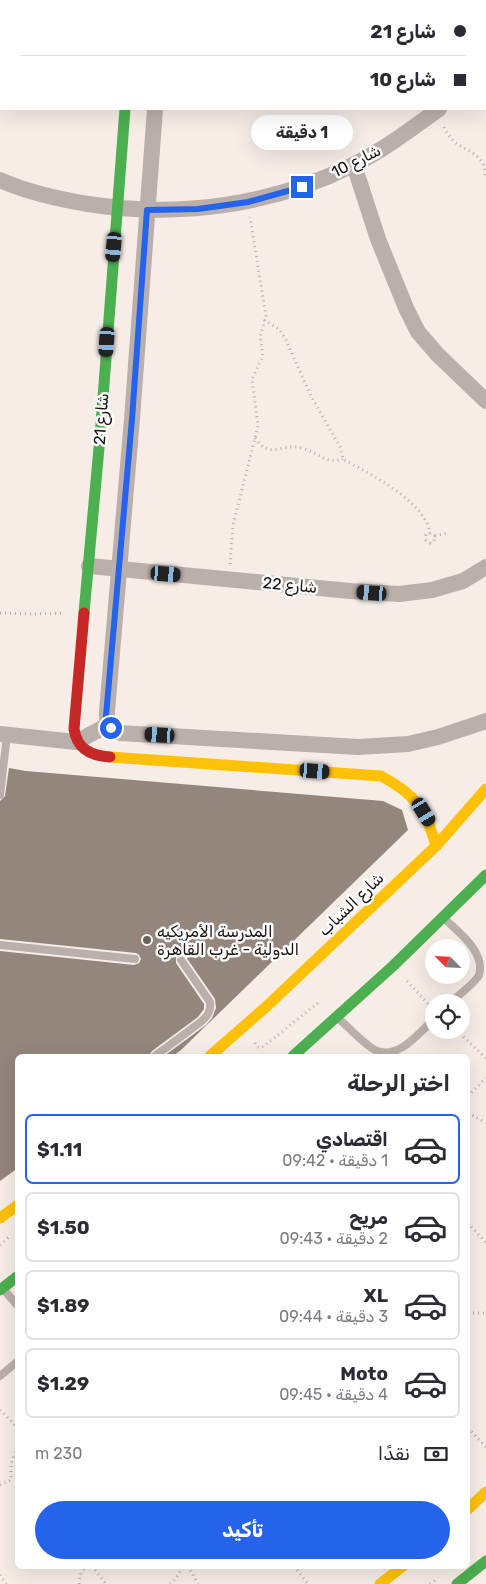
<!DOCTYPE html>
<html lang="ar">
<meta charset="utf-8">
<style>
body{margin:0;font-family:Rubik,Vazirmatn,sans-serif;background:#f7f7f7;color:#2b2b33;direction:rtl;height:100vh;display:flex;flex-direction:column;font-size:19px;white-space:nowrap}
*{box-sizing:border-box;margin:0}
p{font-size:16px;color:#7c7c81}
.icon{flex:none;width:28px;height:28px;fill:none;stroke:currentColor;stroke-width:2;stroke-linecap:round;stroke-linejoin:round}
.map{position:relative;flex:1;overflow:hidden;direction:ltr}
.details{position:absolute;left:15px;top:1054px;width:455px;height:515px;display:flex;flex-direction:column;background:#fff;border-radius:8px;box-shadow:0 5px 20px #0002;direction:rtl}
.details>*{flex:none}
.banner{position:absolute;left:0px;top:0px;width:486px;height:110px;box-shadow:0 5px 20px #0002;direction:rtl;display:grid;align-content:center;height:110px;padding:0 20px;background:#fff}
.needle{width:32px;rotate:294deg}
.fabs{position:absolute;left:425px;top:939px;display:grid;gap:10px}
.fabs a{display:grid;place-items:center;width:45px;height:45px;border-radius:50%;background:#fff;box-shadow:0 5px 20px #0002;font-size:25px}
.end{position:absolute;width:22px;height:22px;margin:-11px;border:6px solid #2563eb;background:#fff;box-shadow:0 0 0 2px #fff}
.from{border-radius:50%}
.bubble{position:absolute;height:35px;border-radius:18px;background:#fff;box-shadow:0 5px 20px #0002;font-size:16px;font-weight:700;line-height:35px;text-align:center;direction:rtl}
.car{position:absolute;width:15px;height:30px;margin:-15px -8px;border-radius:6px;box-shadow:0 0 4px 1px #0007;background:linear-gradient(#222 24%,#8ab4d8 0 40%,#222 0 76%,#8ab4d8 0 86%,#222 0)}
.banner b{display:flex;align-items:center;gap:18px;height:48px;font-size:19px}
.banner b+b{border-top:1px solid #e1e1e2}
.banner i{width:12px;height:12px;background:#2b2b33}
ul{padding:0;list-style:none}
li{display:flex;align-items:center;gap:15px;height:70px;margin:0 10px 8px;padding:0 10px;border:2px solid #e1e1e2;border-radius:8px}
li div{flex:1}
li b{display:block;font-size:19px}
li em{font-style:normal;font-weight:700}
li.selected{border-color:#2563eb}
li>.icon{width:45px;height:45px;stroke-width:1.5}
h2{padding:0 20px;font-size:22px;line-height:60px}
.pay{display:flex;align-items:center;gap:12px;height:55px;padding:0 20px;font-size:19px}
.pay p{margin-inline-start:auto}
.action{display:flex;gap:10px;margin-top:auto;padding:10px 20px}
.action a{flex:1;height:58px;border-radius:30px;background:#2563eb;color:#fff;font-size:20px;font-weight:700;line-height:58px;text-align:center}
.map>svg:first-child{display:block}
.building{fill:#94867d}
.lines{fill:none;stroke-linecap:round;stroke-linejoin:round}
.path{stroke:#b6aca7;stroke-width:3;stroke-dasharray:1 4;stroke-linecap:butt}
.lane{stroke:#bbafab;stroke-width:8}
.street{stroke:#bbafab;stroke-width:16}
.fast{stroke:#4caf50;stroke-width:11}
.slow{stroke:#ffc107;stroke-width:11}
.jam{stroke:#c62828;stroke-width:11}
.route{stroke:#2563eb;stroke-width:6}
.poi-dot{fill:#67605b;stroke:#fcfcfc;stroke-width:2}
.labels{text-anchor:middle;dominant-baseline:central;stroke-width:5;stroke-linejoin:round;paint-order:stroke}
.street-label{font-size:16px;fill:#1a1410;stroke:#fcfcfc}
.poi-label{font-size:16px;fill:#1a1410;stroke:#fcfcfc;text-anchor:start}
</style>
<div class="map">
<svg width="486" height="1584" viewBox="0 0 486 1584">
<rect width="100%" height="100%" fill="#f7ede7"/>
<path class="building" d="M9,768L26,771L383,801L402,810L408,830L181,1050L173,1056H164L206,1025L212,1018L216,1008L215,999L186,957L181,954L176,957V963L204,1004V1009L198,1017L152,1051L149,1056H18V1168L0,1181V951L134,965L139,963L141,959L139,955L136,953L0,939V801L5,796Z"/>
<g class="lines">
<path class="path" d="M362,1L364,0
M0,38H1
M444,127C447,134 451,139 456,143C466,150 479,154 484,166C485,170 485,175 486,178
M264,320L279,329L285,338L311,396L340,447L343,459C370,474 425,501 430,533L435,536L434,541L430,543L426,540V535L430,533
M255,438C271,461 282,442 302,448C318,452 325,465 343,459
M435,536L447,533
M230,564L233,525L258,426L252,379L263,356L260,337L266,316L250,217
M0,613L33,614L65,613
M407,981L432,1008
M456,1030L486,1058
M255,1043L256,1046L260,1048L264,1046L318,1003
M468,1096L486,1078
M468,1113L486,1123
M468,1223L486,1243
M0,1245L9,1237
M468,1313H486
M0,1410L18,1428
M468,1428L486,1447
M0,1485L11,1480V1463L18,1447
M92,1566L106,1584
M188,1566L198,1584
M294,1566L308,1584
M0,1575L6,1584
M79,1584L81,1572L87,1566
M170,1584C175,1580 181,1573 181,1566
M430,1584L438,1578"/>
<path class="lane" d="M0,795L7,735
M445,919C458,932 486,952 479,975C475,983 459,995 451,1002
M0,945L135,959
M339,1019C348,1027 365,1045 375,1050C398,1061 419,1033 434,1019
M155,1056L202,1021C208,1015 211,1011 210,1002L181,960
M4,1290L18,1306
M0,1376L18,1361"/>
<path class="street" d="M134,1V0
M162,1L163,0
M485,63L486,62
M155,109L132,419L107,711C106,722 109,729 120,733L358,747L408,744L438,737L486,721
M354,165L378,239L406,308L418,332L438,355L486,401
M0,180C27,192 58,199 88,204C178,218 271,206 353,165C384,150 411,129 439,109
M89,566L350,591L399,594L432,590L463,581L486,567
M0,734L76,742L108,725"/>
<path class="fast" d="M84,613L100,437L125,109
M293,1056L393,966L486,875
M0,1290L18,1276
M457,1584L486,1561"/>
<path class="slow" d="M110,757L381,776C415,794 426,809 436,846
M210,1056L267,1006L436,846L486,789
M0,1218L18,1205
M468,1509L486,1492
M380,1584L403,1566"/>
<path class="jam" d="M84,613L74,729C77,749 91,756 110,757"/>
</g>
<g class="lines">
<path class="route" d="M111,728L108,725L106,716L132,419L147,210L198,209L248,202L302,187"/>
</g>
<circle class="poi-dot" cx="147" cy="940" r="5"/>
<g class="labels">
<g class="street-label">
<text transform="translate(356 161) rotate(-27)">شارع 10</text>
<text transform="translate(101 419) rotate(-86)">شارع 21</text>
<text transform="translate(290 585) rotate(5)">شارع 22</text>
<text transform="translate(351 904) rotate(-44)">شارع الشباب</text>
</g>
<g class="poi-label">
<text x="157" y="931">المدرسة الأمريكيه<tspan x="157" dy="18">الدولية - غرب القاهرة</tspan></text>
</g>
</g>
</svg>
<div class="fabs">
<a><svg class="needle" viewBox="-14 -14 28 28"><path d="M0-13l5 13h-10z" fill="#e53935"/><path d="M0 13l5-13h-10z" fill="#7c7c81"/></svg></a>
<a><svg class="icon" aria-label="locate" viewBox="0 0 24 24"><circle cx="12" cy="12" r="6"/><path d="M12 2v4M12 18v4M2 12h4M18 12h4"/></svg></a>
</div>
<i class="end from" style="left:111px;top:728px"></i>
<i class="end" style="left:302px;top:187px"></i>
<div class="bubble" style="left:251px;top:115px;width:102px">1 دقيقة</div>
<i class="car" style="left:114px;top:247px;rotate:185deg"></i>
<i class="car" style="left:107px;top:342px;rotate:184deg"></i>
<i class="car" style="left:166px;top:574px;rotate:95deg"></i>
<i class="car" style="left:372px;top:593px;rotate:274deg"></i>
<i class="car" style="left:160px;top:735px;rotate:273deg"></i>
<i class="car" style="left:315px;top:771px;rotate:94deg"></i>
<i class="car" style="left:424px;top:812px;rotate:149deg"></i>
<div class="banner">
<b><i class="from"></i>شارع 21</b>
<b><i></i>شارع 10</b>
</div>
<section class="details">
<h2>اختر الرحلة</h2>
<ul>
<li class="selected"><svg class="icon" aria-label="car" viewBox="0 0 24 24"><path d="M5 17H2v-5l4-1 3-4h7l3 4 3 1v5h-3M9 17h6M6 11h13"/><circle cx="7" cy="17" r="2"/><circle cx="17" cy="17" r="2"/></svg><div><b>اقتصادي</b><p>1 دقيقة · 09:42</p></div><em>$1.11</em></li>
<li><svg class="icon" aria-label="car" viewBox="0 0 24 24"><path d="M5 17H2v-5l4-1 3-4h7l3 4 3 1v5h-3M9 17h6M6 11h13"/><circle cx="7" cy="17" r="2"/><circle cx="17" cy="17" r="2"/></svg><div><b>مريح</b><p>2 دقيقة · 09:43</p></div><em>$1.50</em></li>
<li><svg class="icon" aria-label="car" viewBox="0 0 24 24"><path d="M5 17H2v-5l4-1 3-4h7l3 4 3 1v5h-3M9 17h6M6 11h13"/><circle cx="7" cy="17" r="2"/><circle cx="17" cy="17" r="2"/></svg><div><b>XL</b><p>3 دقيقة · 09:44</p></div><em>$1.89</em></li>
<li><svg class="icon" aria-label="car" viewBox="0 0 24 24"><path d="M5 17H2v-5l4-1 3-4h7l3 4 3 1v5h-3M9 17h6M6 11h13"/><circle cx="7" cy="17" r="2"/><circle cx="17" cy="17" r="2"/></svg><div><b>Moto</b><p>4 دقيقة · 09:45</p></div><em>$1.29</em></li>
</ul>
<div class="pay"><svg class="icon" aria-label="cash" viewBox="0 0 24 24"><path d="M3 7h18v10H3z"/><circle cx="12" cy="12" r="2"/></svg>نقدًا<p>230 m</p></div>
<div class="action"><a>تأكيد</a></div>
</section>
</div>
